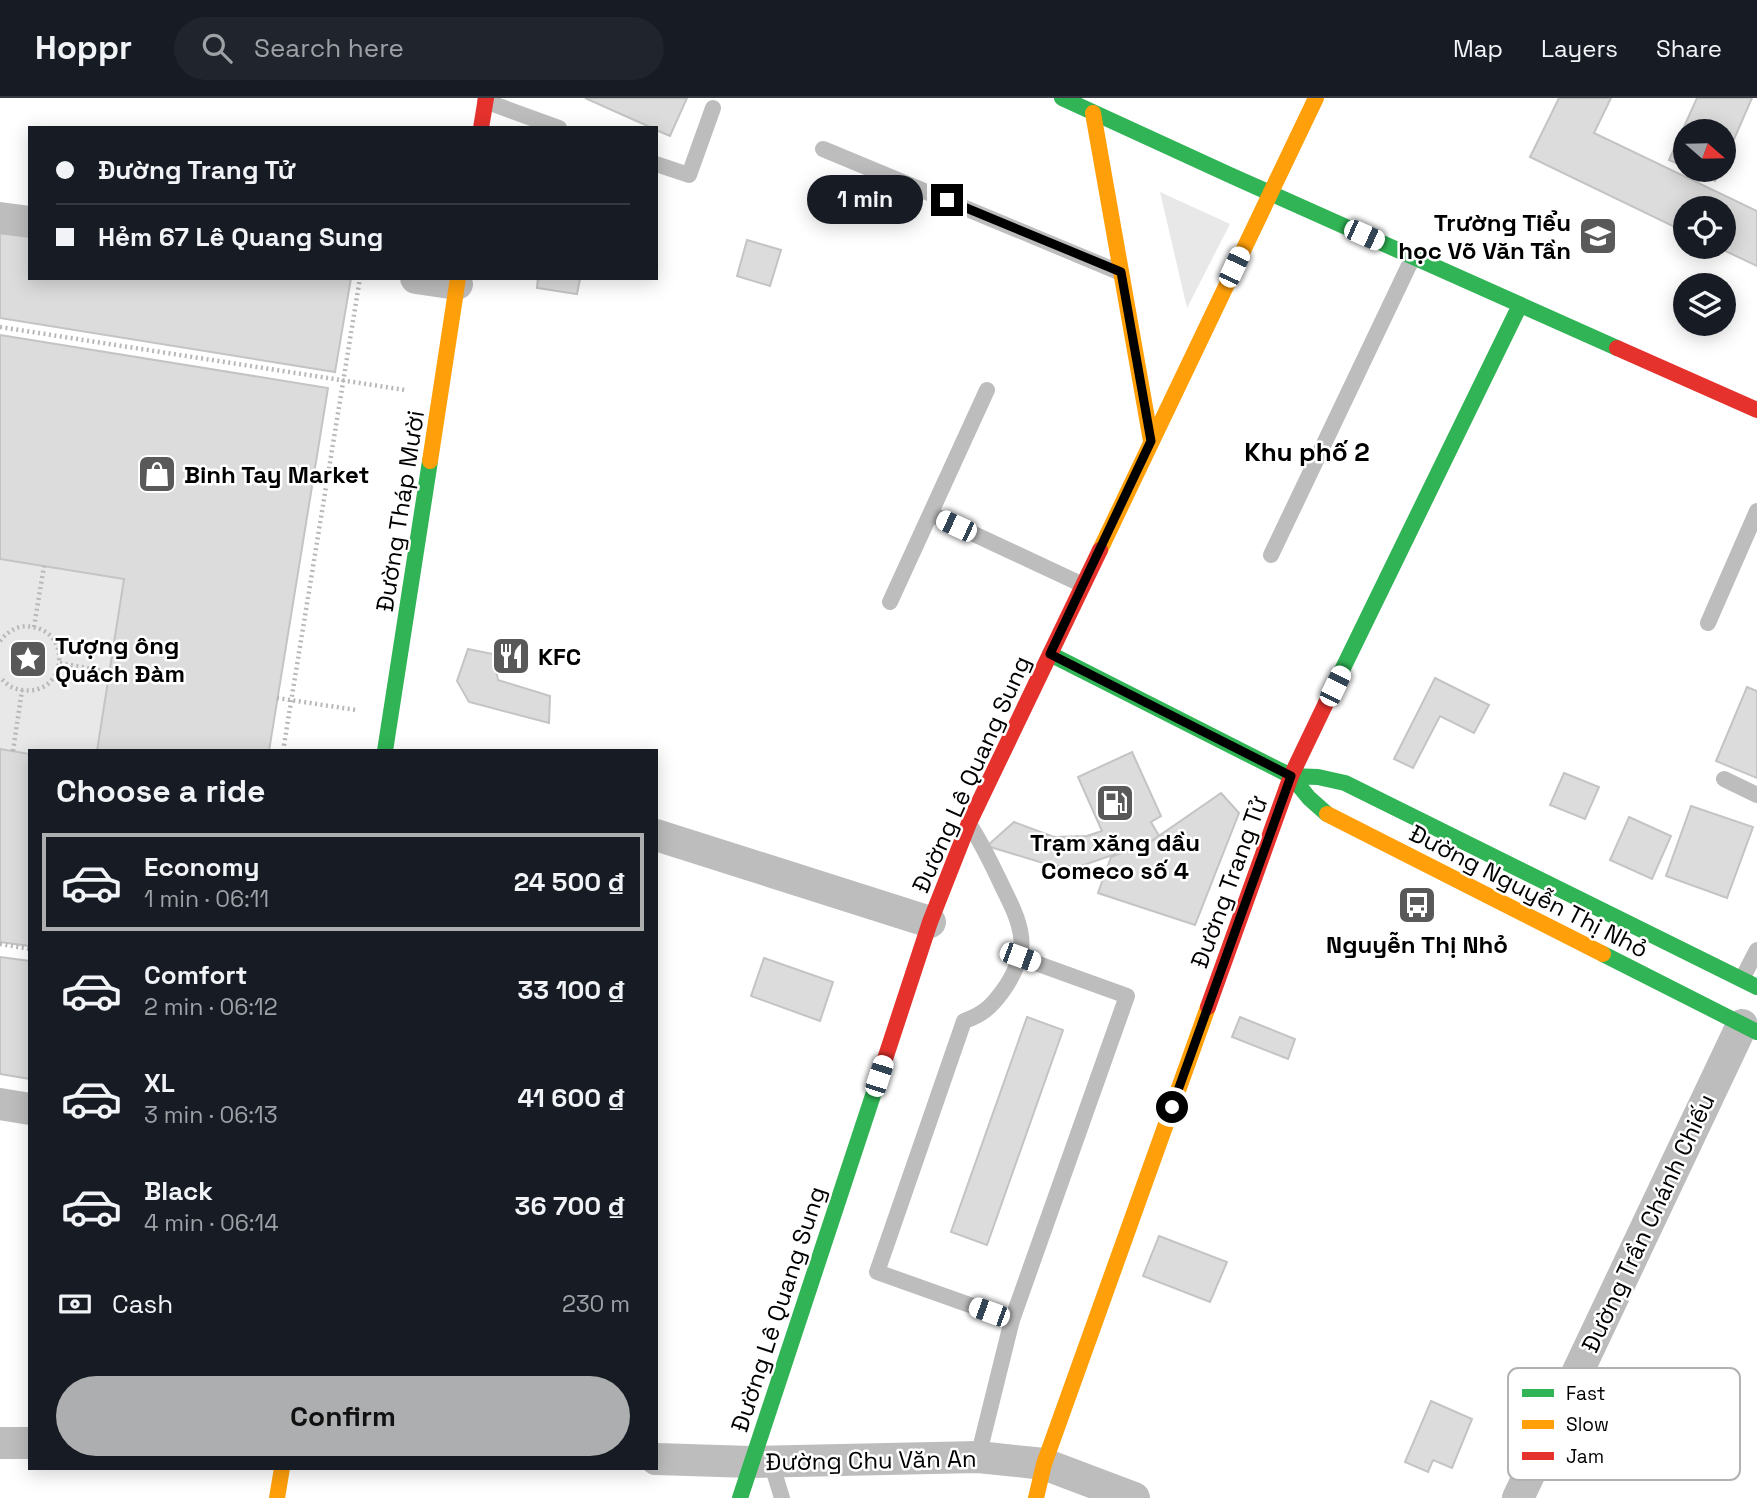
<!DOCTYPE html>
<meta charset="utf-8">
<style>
body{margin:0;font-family:"Space Grotesk",sans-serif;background:#20242c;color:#f1f3f6;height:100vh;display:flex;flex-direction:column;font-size:26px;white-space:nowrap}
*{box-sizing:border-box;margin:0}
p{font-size:23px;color:#9ea1a6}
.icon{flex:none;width:38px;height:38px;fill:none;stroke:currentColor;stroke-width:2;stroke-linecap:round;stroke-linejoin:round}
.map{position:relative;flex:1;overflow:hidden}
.sheet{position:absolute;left:28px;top:651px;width:630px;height:721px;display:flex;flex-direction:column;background:#171b24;border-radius:0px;box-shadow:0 4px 18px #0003}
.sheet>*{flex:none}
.top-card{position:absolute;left:28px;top:28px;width:630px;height:154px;border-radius:0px;box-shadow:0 4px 18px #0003;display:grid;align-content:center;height:154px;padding:0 28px;background:#171b24}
.needle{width:46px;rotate:110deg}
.fabs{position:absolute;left:1673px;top:21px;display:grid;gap:14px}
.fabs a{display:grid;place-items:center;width:63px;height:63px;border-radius:50%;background:#171b24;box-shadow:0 4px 18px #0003;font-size:35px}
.end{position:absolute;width:32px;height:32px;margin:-16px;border:9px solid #000;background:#fff;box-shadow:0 0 0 4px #fff}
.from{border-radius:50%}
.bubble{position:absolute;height:49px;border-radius:24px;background:#171b24;box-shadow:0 4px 18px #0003;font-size:23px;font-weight:600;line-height:49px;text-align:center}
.car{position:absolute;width:21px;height:42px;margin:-21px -10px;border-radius:9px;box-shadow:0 0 5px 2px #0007;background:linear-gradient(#fff 24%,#345 0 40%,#fff 0 76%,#345 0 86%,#fff 0)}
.top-card b{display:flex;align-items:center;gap:24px;height:66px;font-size:26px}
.top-card b+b{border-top:2px solid #363941}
.top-card i{width:18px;height:18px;background:#f1f3f6}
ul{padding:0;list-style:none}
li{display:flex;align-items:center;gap:21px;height:98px;margin:0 14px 10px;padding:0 14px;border:4px solid transparent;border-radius:0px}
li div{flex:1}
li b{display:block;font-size:26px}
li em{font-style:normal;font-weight:600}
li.on{border-color:#adaeaf}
li>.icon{width:63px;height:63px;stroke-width:1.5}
h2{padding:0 28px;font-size:32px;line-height:84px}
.pay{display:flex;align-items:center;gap:18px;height:77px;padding:0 28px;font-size:26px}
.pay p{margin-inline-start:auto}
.cta{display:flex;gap:14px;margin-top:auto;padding:14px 28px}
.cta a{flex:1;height:80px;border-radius:42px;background:#adaeaf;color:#111;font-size:28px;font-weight:600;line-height:80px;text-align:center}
header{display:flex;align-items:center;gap:42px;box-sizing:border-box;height:98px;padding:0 35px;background:#171b24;border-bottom:2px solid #363941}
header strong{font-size:33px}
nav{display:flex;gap:38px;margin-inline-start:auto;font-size:24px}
.search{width:490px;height:63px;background:#20242c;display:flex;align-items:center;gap:18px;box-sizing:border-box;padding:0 24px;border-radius:38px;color:#9ea1a6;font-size:26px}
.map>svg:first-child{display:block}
.green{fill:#e8e8e8}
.building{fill:#dcdcdc;stroke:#c4c4c4;stroke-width:2}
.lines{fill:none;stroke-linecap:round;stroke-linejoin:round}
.path{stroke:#b8b8b8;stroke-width:4.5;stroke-dasharray:2 3.5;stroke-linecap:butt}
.lane{stroke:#bdbdbd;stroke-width:16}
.street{stroke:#bdbdbd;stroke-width:32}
.fast{stroke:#30b455;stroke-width:16}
.slow{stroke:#ff9f0a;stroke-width:16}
.jam{stroke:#e5322d;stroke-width:16}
.route{stroke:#000;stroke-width:9}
.labels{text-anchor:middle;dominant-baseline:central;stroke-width:5;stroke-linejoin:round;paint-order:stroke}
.poi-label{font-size:24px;font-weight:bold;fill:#000;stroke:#fff;text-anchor:start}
.street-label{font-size:24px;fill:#000;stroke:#fff}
.neighbourhood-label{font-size:26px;font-weight:bold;fill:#000;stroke:#fff}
.key{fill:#fff;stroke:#b2b2b2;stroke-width:2}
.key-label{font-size:19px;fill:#000}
</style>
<header>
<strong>Hoppr</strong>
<div class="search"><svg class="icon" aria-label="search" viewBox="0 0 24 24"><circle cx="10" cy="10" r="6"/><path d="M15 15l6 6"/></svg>Search here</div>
<nav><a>Map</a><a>Layers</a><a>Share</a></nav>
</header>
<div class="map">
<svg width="1757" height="1400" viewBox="0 0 1757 1400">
<rect width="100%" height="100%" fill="#fff"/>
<path class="green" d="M1160,94L1230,126L1187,210Z
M0,461L124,481L97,653H30V656L0,651Z"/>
<path class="building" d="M585,0H687L670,38L656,32V30H652Z
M1559,0H1611L1594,35L1757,113V168L1717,149H1724V110H1685V134L1530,59Z
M1697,0H1752L1724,64V33H1685V69L1669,62Z
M1691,72H1720L1715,83Z
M0,123L30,127V180H351L335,274L0,220Z
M747,142L781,152L770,188L737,178Z
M538,180L580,181L577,196L537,190Z
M0,237L328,290L269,653H97L124,481L0,461Z
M468,551L493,556L498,582L550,598L549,625L469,604L457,583Z
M1435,580L1489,607L1474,635L1440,618L1413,670L1394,661Z
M1747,589L1757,593V680L1716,663Z
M0,651L30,656V848L0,844Z
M1132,654L1161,718L1151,724L1159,738L1150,744L1081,768H1053L987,748L1014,724L1054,739L1087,738L1102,733L1078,679Z
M1564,675L1599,689L1585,721L1550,707Z
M1221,695L1239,715L1195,827L1098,795L1111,759L1150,744Z
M1691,708L1753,729L1727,800L1666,778Z
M1629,719L1671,738L1652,781L1610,762Z
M0,859L30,863V981L0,976Z
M764,860L833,884L820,923L751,898Z
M1027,919L1063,932L987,1147L951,1134Z
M1240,919L1295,941L1288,961L1232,939Z
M1159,1138L1227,1164L1210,1204L1143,1178Z
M1431,1303L1472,1321L1452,1370L1433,1362L1428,1374L1405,1364Z"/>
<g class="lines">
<path class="path" d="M0,229L405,292
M34,529L44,468
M0,543C8,533 19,526 32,529C74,535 65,599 22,592C12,591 6,586 0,579
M60,565L109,574
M277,600L356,612
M13,653L22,592
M283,653L360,180
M0,846L30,851"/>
<path class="lane" d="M485,3L559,30
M823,51L1119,174
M656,66L689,77L713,10
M931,416L1083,487
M1271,457L1413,159
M890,504L987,292
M1708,525L1757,413
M1724,681L1757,697
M971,729C984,749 994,771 1004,792C1011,806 1019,822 1021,838C1024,857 1013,879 1002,894C991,909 982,917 964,923L877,1174L1012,1222L978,1359
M1742,881L1757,852
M1012,1222L1127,898L1019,859
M771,1364L782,1400"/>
<path class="street" d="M0,120L30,124
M416,180L457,186
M656,737L930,824
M0,1006L30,1011
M0,1345H30
M656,1361L751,1364L978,1359L1044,1366L1134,1400
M1518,1400L1742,927"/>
<path class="fast" d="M1062,0L1232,78L1617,250
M1050,556L1291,678L1309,700L1327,716
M1326,605L1520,207
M385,653L430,363
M1291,678L1318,679L1345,685L1757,889
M1603,856L1757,934
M740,1400L885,961"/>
<path class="slow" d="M1093,15L1151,343
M430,363L458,180
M1100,452L1316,0
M1327,716L1603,856
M277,1400L282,1370
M1036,1400L1044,1366L1208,909"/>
<path class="jam" d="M481,30L486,0
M1617,250L1757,312
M1208,909L1291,678L1326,605
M885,961L930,824L969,725L1100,452"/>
</g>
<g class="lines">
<path class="route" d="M947,102L1121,174L1151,343L1050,556L1291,678L1172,1009"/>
</g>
<defs>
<symbol id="school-square" viewBox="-11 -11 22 22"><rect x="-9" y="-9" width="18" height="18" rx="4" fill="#595959" stroke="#fff"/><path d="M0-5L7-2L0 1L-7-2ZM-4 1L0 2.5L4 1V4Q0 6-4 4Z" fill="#fff"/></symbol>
<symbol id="shop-square" viewBox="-11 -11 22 22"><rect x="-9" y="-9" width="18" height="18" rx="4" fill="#595959" stroke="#fff"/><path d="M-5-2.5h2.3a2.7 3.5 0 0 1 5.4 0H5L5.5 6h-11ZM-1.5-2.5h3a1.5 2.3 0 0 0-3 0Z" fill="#fff"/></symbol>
<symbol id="restaurant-square" viewBox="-11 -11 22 22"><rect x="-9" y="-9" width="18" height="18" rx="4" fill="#595959" stroke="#fff"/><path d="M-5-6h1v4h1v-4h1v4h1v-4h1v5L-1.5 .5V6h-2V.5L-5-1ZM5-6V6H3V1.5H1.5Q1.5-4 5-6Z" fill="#fff"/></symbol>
<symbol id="sight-square" viewBox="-11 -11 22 22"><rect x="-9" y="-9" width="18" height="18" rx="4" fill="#595959" stroke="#fff"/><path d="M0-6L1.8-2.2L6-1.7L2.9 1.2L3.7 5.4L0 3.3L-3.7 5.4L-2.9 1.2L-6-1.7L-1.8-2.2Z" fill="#fff"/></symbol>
<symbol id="fuel-square" viewBox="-11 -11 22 22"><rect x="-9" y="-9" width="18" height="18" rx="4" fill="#595959" stroke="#fff"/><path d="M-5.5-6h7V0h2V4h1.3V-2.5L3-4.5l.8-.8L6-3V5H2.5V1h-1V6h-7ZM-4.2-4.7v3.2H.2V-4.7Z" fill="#fff"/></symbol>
<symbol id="bus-square" viewBox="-11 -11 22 22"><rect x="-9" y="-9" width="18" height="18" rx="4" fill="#595959" stroke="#fff"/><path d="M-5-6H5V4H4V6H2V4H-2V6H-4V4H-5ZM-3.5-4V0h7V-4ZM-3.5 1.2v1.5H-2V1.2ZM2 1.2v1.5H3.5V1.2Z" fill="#fff"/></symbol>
</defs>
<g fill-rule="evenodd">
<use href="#school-square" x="1576" y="116" width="44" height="44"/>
<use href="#shop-square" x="135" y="354" width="44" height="44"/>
<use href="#restaurant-square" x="489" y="536" width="44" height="44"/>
<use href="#sight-square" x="6" y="539" width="44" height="44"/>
<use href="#fuel-square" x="1093" y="683" width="44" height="44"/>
<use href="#bus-square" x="1395" y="785" width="44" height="44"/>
</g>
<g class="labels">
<g class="poi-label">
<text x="1571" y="124" text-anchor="end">Trường Tiểu<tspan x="1571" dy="28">học Võ Văn Tần</tspan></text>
<text x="184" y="376">Binh Tay Market</text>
<text x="55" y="547">Tượng ông<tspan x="55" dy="28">Quách Đàm</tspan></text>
<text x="538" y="558">KFC</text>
<text x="1115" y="744" text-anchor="middle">Trạm xăng dầu<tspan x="1115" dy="28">Comeco số 4</tspan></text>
<text x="1417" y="846" text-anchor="middle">Nguyễn Thị Nhỏ</text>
</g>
<g class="street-label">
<text transform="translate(400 413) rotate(-81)">Đường Tháp Mười</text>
<text transform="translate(971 676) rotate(-66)">Đường Lê Quang Sung</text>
<text transform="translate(1229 784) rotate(-70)">Đường Trang Tử</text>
<text transform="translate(1529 793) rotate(27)">Đường Nguyễn Thị Nhỏ</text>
<text transform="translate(1648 1125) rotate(-65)">Đường Trần Chánh Chiếu</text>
<text transform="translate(778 1211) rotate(-72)">Đường Lê Quang Sung</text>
<text transform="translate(871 1362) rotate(-1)">Đường Chu Văn An</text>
</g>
<g class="neighbourhood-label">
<text x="1307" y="354">Khu phố 2</text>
</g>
</g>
<rect x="1508" y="1270" width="232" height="112" rx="10" class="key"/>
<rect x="1522" y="1291" width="32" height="8" fill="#30b455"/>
<rect x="1522" y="1322" width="32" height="9" fill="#ff9f0a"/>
<rect x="1522" y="1354" width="32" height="8" fill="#e5322d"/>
<g class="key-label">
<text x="1566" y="1302">Fast</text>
<text x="1566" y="1333">Slow</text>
<text x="1566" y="1365">Jam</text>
</g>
</svg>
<div class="fabs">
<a><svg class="needle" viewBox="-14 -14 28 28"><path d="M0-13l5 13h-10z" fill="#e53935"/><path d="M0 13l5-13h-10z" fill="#9ea1a6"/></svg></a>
<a><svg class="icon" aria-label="locate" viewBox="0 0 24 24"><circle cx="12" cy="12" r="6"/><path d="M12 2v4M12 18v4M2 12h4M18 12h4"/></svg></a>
<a><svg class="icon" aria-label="layers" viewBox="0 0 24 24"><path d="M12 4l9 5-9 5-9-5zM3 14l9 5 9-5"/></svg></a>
</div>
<i class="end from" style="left:1172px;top:1009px"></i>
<i class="end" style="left:947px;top:102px"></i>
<div class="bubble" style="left:807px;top:77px;width:116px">1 min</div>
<i class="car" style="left:1364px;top:137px;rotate:114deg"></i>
<i class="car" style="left:1234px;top:169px;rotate:25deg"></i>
<i class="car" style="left:956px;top:428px;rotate:295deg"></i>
<i class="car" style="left:1335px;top:588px;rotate:26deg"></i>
<i class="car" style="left:1020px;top:859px;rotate:110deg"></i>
<i class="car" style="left:879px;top:978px;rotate:18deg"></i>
<i class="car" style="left:989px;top:1214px;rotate:290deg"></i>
<div class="top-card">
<b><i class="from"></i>Đường Trang Tử</b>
<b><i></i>Hẻm 67 Lê Quang Sung</b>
</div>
<section class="sheet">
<h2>Choose a ride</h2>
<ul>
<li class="on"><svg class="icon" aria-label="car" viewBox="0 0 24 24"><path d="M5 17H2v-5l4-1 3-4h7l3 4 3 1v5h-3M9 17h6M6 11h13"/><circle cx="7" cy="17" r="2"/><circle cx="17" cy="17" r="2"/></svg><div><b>Economy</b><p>1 min · 06:11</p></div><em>24 500 ₫</em></li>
<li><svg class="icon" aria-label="car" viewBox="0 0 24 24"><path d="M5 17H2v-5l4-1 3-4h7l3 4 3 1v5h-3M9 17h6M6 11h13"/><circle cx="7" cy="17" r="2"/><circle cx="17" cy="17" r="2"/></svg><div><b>Comfort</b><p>2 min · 06:12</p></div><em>33 100 ₫</em></li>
<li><svg class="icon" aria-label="car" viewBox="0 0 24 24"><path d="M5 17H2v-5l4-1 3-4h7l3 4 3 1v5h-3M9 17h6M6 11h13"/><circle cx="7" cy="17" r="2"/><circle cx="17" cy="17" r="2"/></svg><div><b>XL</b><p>3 min · 06:13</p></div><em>41 600 ₫</em></li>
<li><svg class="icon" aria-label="car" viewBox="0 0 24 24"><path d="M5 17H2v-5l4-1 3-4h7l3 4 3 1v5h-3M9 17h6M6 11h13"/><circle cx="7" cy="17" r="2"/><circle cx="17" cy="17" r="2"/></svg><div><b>Black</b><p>4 min · 06:14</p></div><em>36 700 ₫</em></li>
</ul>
<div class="pay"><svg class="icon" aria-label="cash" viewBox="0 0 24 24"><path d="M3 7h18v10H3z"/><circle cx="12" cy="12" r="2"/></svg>Cash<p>230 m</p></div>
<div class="cta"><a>Confirm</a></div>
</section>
</div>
